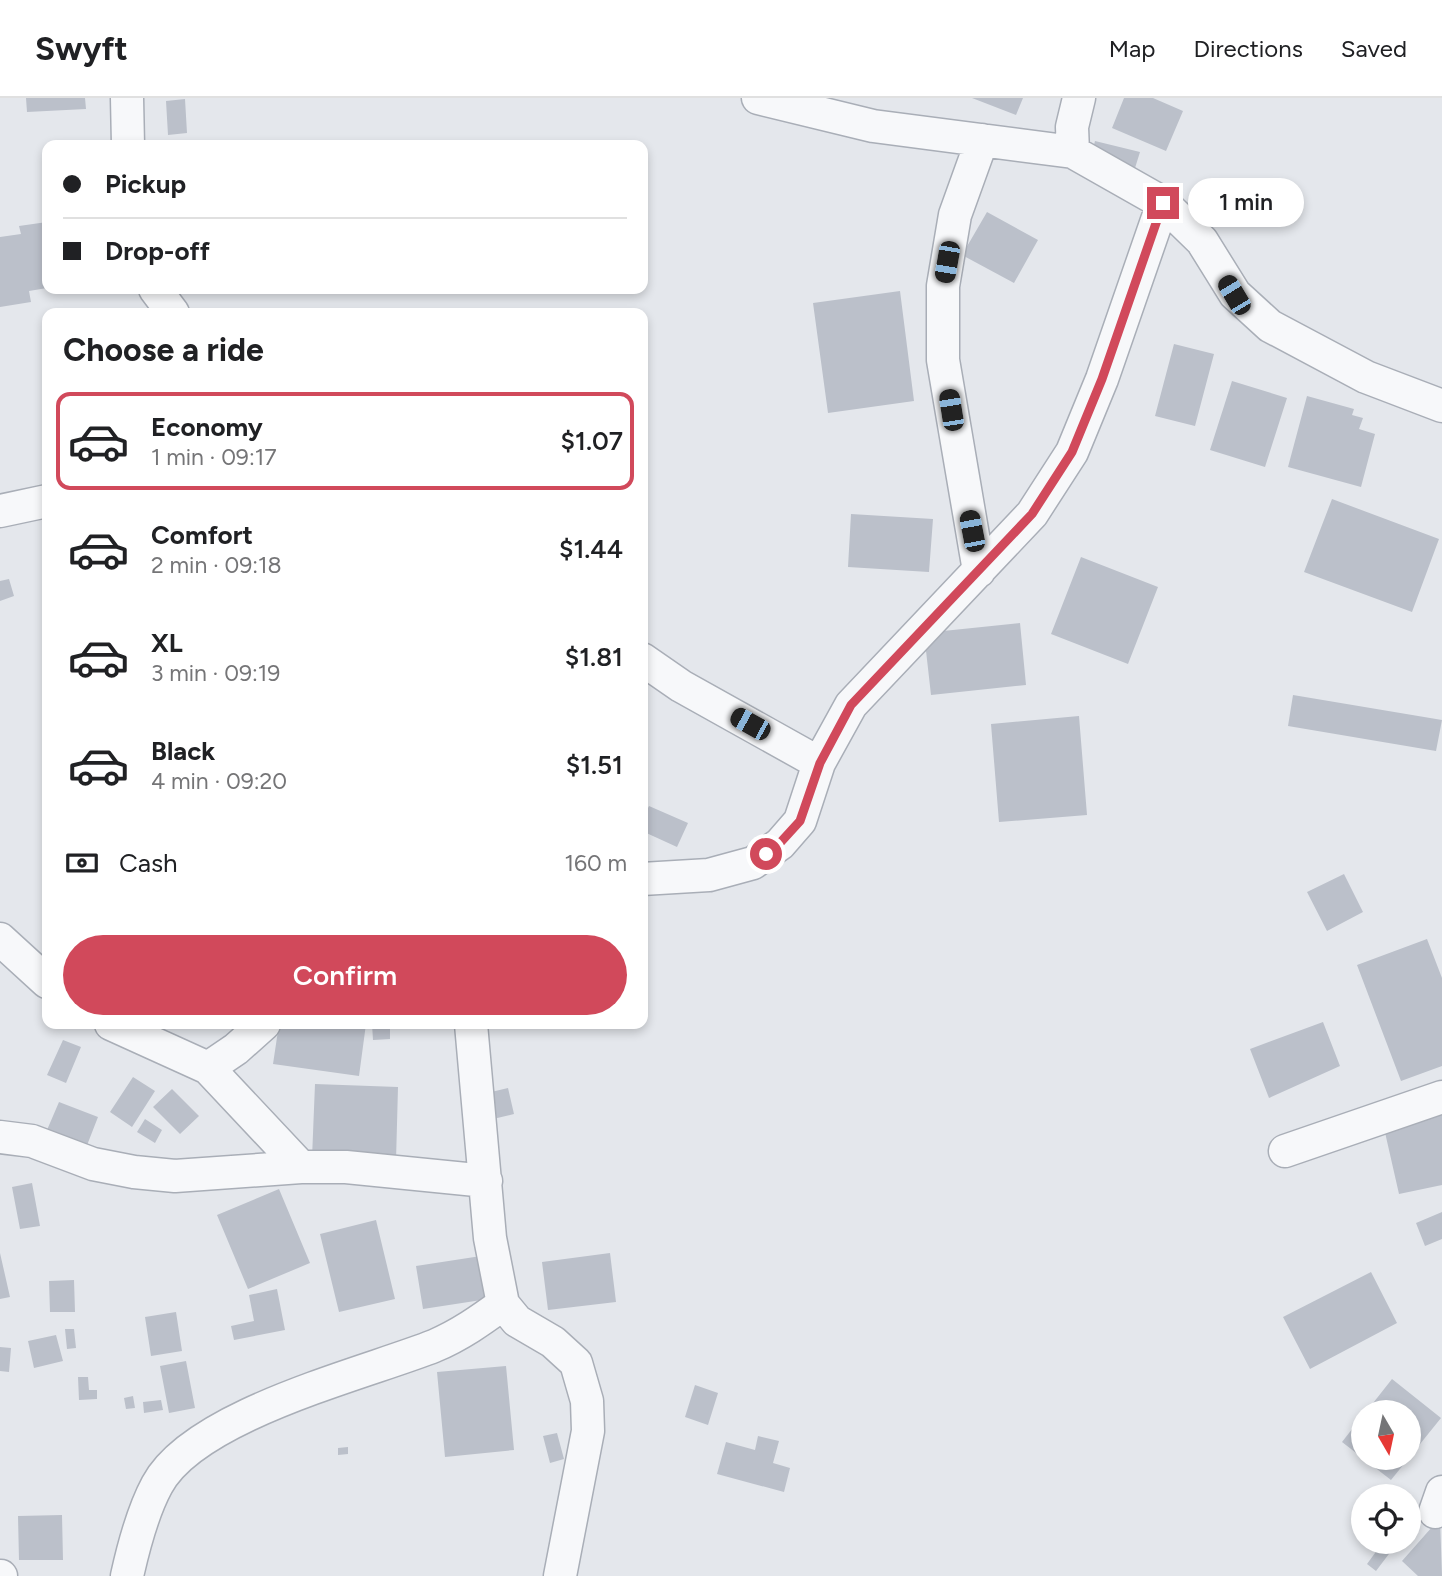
<!DOCTYPE html>
<meta charset="utf-8">
<style>
body{margin:0;font-family:Figtree,sans-serif;background:#f6f6f6;color:#202124;height:100vh;display:flex;flex-direction:column;font-size:26px;white-space:nowrap}
*{box-sizing:border-box;margin:0}
p{font-size:23px;color:#757577}
.icon{flex:none;width:38px;height:38px;fill:none;stroke:currentColor;stroke-width:2;stroke-linecap:round;stroke-linejoin:round}
.map{position:relative;flex:1;overflow:hidden}
.sheet{position:absolute;left:42px;top:210px;width:606px;height:721px;display:flex;flex-direction:column;background:#fff;border-radius:14px;box-shadow:0 4px 10px #0003}
.sheet>*{flex:none}
.guide{position:absolute;left:42px;top:42px;width:606px;height:154px;border-radius:14px;box-shadow:0 4px 10px #0003;display:grid;align-content:center;height:154px;padding:0 21px;background:#fff}
.needle{width:46px;rotate:171deg}
.fabs{position:absolute;left:1351px;top:1302px;display:grid;gap:14px}
.fabs a{display:grid;place-items:center;width:70px;height:70px;border-radius:50%;background:#fff;box-shadow:0 4px 10px #0003;font-size:35px}
.end{position:absolute;width:32px;height:32px;margin:-16px;border:9px solid #d1495b;background:#fff;box-shadow:0 0 0 4px #fff}
.from{border-radius:50%}
.bubble{position:absolute;height:49px;border-radius:24px;background:#fff;box-shadow:0 4px 10px #0003;font-size:23px;font-weight:600;line-height:49px;text-align:center}
.car{position:absolute;width:21px;height:42px;margin:-21px -10px;border-radius:9px;box-shadow:0 0 5px 2px #0007;background:linear-gradient(#222 24%,#8ab4d8 0 40%,#222 0 76%,#8ab4d8 0 86%,#222 0)}
.guide b{display:flex;align-items:center;gap:24px;height:66px;font-size:26px}
.guide b+b{border-top:2px solid #e0e0e0}
.guide i{width:18px;height:18px;background:#202124}
ul{padding:0;list-style:none}
li{display:flex;align-items:center;gap:21px;height:98px;margin:0 14px 10px;padding:0 7px;border:4px solid transparent;border-radius:14px}
li div{flex:1}
li b{display:block;font-size:26px}
li em{font-style:normal;font-weight:600}
li.active{border-color:#d1495b}
li>.icon{width:63px;height:63px;stroke-width:1.5}
h2{padding:0 21px;font-size:32px;line-height:84px}
.pay{display:flex;align-items:center;gap:18px;height:77px;padding:0 21px;font-size:26px}
.pay p{margin-inline-start:auto}
.cta{display:flex;gap:14px;margin-top:auto;padding:14px 21px}
.cta a{flex:1;height:80px;border-radius:42px;background:#d1495b;color:#fff;font-size:28px;font-weight:600;line-height:80px;text-align:center}
header{display:flex;align-items:center;gap:42px;box-sizing:border-box;height:98px;padding:0 35px;background:#fff;border-bottom:2px solid #e0e0e0}
header strong{font-size:33px}
nav{display:flex;gap:38px;margin-inline-start:auto;font-size:24px}
.map>svg:first-child{display:block}
.building{fill:#bbc0ca}
.lines{fill:none;stroke-linecap:round;stroke-linejoin:round}
.street-casing{stroke:#a9aeb7;stroke-width:35}
.street{stroke:#f7f8fa;stroke-width:32}
.route{stroke:#d1495b;stroke-width:9}
</style>
<header>
<strong>Swyft</strong>
<nav><a>Map</a><a>Directions</a><a>Saved</a></nav>
</header>
<div class="map">
<svg width="1442" height="1478" viewBox="0 0 1442 1478">
<rect width="100%" height="100%" fill="#e4e7ec"/>
<path class="building" d="M26,0H85L86,11L27,14Z
M972,0H1023L1016,17Z
M1124,0H1153L1183,13L1166,53L1112,30Z
M185,1L187,35L168,37L166,3Z
M1095,43L1140,54L1135,70L1091,58Z
M987,114L1038,142L1014,185L962,157Z
M47,124V190L29,193L31,204L0,209V139L21,136L19,128Z
M900,193L914,303L828,315L813,205Z
M1174,246L1214,256L1195,328L1155,318Z
M1232,283L1287,300L1265,369L1210,352Z
M1307,298L1354,311L1352,317L1363,320L1359,331L1375,336L1361,389L1288,369Z
M1332,401L1439,441L1412,514L1304,474Z
M851,416L933,421L929,474L848,469Z
M1081,459L1158,489L1128,566L1051,536Z
M9,481L14,498L0,503V483Z
M1020,525L1026,587L931,597L924,535Z
M1293,597L1442,622L1436,653L1288,628Z
M1079,618L1087,717L999,724L991,626Z
M649,708L688,725L677,749L642,733V722Z
M1344,776L1363,814L1327,833L1307,794Z
M1427,841L1442,880V968L1401,983L1357,867Z
M1323,924L1340,968L1269,1000L1250,951Z
M279,926H366L359,978L273,966Z
M372,926H390V941L373,942Z
M63,942L81,949L66,985L47,977Z
M133,979L155,993L132,1029L110,1014Z
M315,986L398,989L396,1063L312,1060Z
M508,990L514,1016L493,1021L487,995Z
M172,991L199,1018L180,1036L153,1009Z
M59,1004L98,1019L84,1055L44,1039Z
M1442,1017V1087L1399,1096L1384,1030Z
M145,1021L162,1032L155,1045L137,1034Z
M32,1085L40,1128L20,1131L12,1089Z
M279,1091L310,1165L248,1191L217,1117Z
M1442,1114V1141L1425,1148L1416,1125Z
M376,1122L395,1201L339,1214L320,1136Z
M0,1155L10,1199L0,1201Z
M610,1155L616,1204L548,1212L542,1164Z
M481,1158L488,1201L423,1211L416,1168Z
M1371,1174L1397,1225L1310,1271L1283,1219Z
M74,1182L75,1214H50L49,1183Z
M277,1191L285,1232L234,1242L231,1228L254,1223L249,1197Z
M176,1214L182,1253L151,1258L145,1219Z
M65,1231H74L76,1250L67,1251Z
M56,1237L63,1263L34,1270L28,1243Z
M0,1249L11,1250L9,1274L0,1273Z
M186,1263L195,1310L169,1315L160,1268Z
M506,1268L514,1352L445,1359L437,1274Z
M78,1279H88L89,1292H97V1301L79,1302Z
M1392,1281L1441,1320L1391,1382L1342,1344L1363,1317V1360H1409V1314H1366Z
M695,1287L718,1295L708,1327L685,1319Z
M133,1298L135,1310L126,1311L124,1300Z
M161,1302L163,1312L144,1315L143,1304Z
M557,1335L564,1361L550,1365L543,1338Z
M758,1338L779,1343L773,1365L790,1370L784,1394L717,1376L726,1344L755,1352Z
M348,1349V1356L338,1357V1350Z
M62,1417L63,1462H19L18,1418Z
M1440,1420L1442,1478H1418L1402,1463Z
M1383,1444H1398L1376,1473L1367,1466Z"/>
<g class="lines">
<defs>
<path id="street" d="M127,0L128,47
M758,0L873,28L1073,54L1163,105L1202,143L1235,196L1270,228L1366,279L1442,308
M1073,54L1072,29L1079,0
M155,191L173,215
M0,413L47,403
M979,473L943,262V188L955,117L982,42
M642,561L681,588L819,665
M642,781L709,777L753,765L780,746L800,723L819,665L851,607L1032,416L1072,354L1102,281L1163,105
M0,841L47,884
M111,926L208,970L301,1069
M471,926L490,1140L503,1206L517,1223L553,1244L576,1265L587,1303L588,1333L560,1478
M208,970L236,951L264,926
M0,1039L32,1043L93,1066L134,1074L175,1078L301,1069H346L486,1083
M1285,1053L1442,999
M1435,1414L1442,1394
M0,1478H1
M127,1478C133,1451 144,1411 157,1387C194,1317 363,1276 434,1248C460,1237 481,1222 503,1206"/>
</defs>
<use href="#street" class="street-casing"/>
<use href="#street" class="street"/>
</g>
<g class="lines">
<path class="route" d="M766,756L779,746L800,723L820,665L851,607L1032,416L1072,354L1102,281L1163,105"/>
</g>
</svg>
<div class="fabs">
<a><svg class="needle" viewBox="-14 -14 28 28"><path d="M0-13l5 13h-10z" fill="#e53935"/><path d="M0 13l5-13h-10z" fill="#757577"/></svg></a>
<a><svg class="icon" aria-label="locate" viewBox="0 0 24 24"><circle cx="12" cy="12" r="6"/><path d="M12 2v4M12 18v4M2 12h4M18 12h4"/></svg></a>
</div>
<i class="end from" style="left:766px;top:756px"></i>
<i class="end" style="left:1163px;top:105px"></i>
<div class="bubble" style="left:1188px;top:80px;width:116px">1 min</div>
<i class="car" style="left:947px;top:164px;rotate:190deg"></i>
<i class="car" style="left:1234px;top:197px;rotate:329deg"></i>
<i class="car" style="left:951px;top:312px;rotate:351deg"></i>
<i class="car" style="left:972px;top:433px;rotate:349deg"></i>
<i class="car" style="left:750px;top:626px;rotate:299deg"></i>
<div class="guide">
<b><i class="from"></i>Pickup</b>
<b><i></i>Drop-off</b>
</div>
<section class="sheet">
<h2>Choose a ride</h2>
<ul>
<li class="active"><svg class="icon" aria-label="car" viewBox="0 0 24 24"><path d="M5 17H2v-5l4-1 3-4h7l3 4 3 1v5h-3M9 17h6M6 11h13"/><circle cx="7" cy="17" r="2"/><circle cx="17" cy="17" r="2"/></svg><div><b>Economy</b><p>1 min · 09:17</p></div><em>$1.07</em></li>
<li><svg class="icon" aria-label="car" viewBox="0 0 24 24"><path d="M5 17H2v-5l4-1 3-4h7l3 4 3 1v5h-3M9 17h6M6 11h13"/><circle cx="7" cy="17" r="2"/><circle cx="17" cy="17" r="2"/></svg><div><b>Comfort</b><p>2 min · 09:18</p></div><em>$1.44</em></li>
<li><svg class="icon" aria-label="car" viewBox="0 0 24 24"><path d="M5 17H2v-5l4-1 3-4h7l3 4 3 1v5h-3M9 17h6M6 11h13"/><circle cx="7" cy="17" r="2"/><circle cx="17" cy="17" r="2"/></svg><div><b>XL</b><p>3 min · 09:19</p></div><em>$1.81</em></li>
<li><svg class="icon" aria-label="car" viewBox="0 0 24 24"><path d="M5 17H2v-5l4-1 3-4h7l3 4 3 1v5h-3M9 17h6M6 11h13"/><circle cx="7" cy="17" r="2"/><circle cx="17" cy="17" r="2"/></svg><div><b>Black</b><p>4 min · 09:20</p></div><em>$1.51</em></li>
</ul>
<div class="pay"><svg class="icon" aria-label="cash" viewBox="0 0 24 24"><path d="M3 7h18v10H3z"/><circle cx="12" cy="12" r="2"/></svg>Cash<p>160 m</p></div>
<div class="cta"><a>Confirm</a></div>
</section>
</div>
